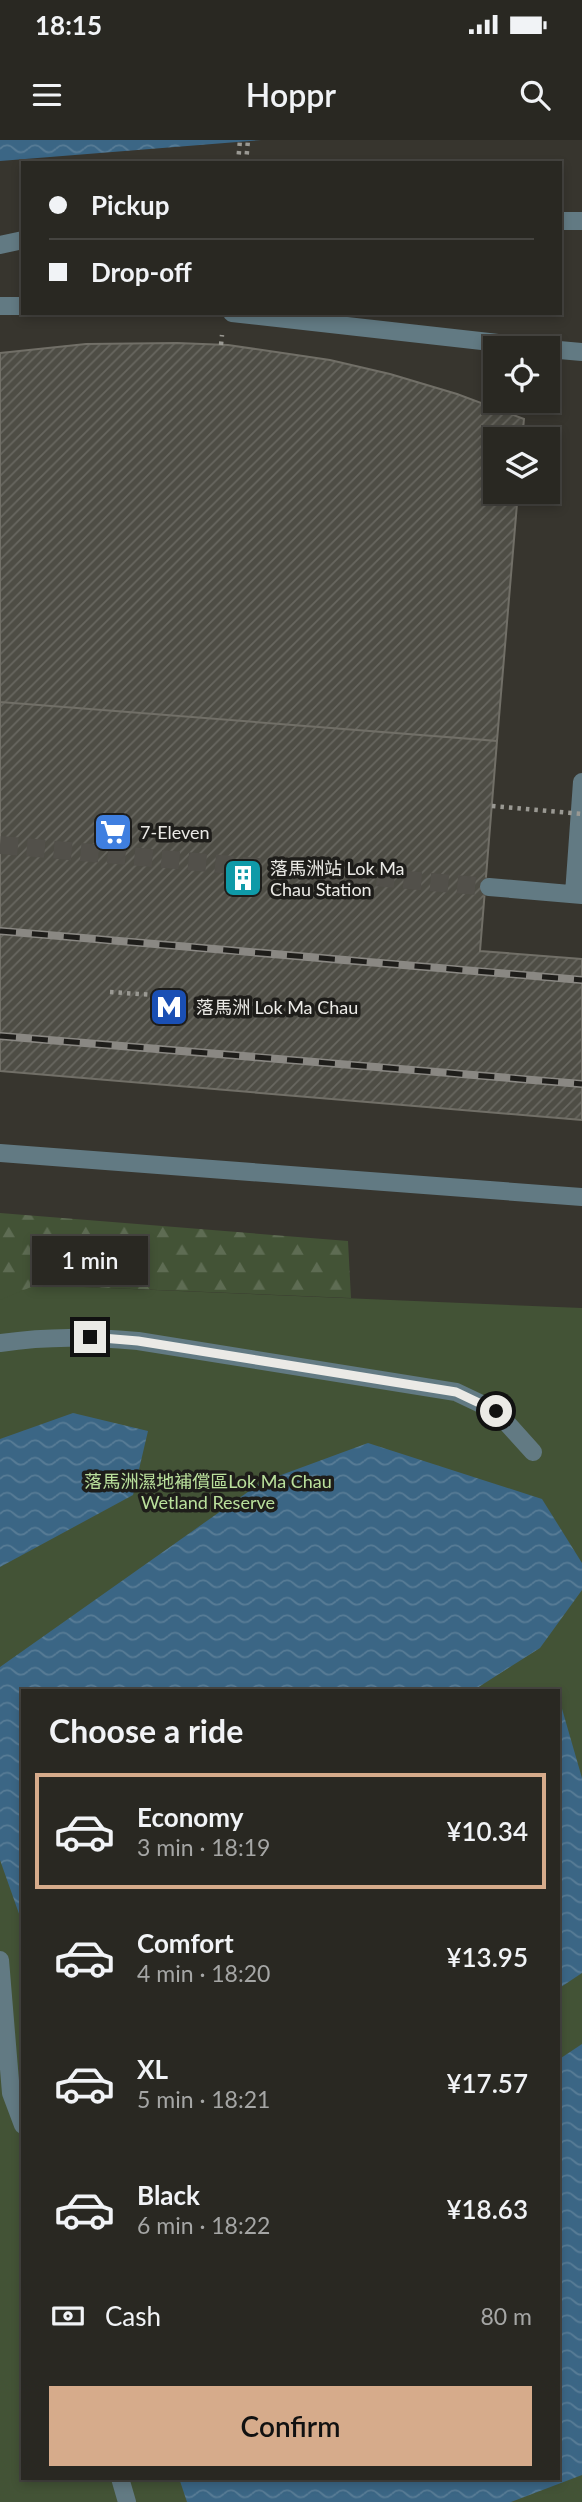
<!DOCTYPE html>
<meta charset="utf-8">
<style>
body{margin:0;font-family:Lato,"Noto Sans SC",sans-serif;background:#31302a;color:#f1f3f6;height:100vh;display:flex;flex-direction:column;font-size:26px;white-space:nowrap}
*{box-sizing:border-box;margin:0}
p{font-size:23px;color:#a5a6a5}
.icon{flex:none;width:38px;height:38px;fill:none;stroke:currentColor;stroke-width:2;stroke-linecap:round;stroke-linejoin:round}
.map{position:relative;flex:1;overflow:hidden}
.side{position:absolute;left:21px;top:1549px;width:539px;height:791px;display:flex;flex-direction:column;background:#292822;border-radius:0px;box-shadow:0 4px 10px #0003,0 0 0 2px #454440}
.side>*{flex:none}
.guide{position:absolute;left:21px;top:21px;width:541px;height:154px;border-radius:0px;box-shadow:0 4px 10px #0003,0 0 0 2px #454440;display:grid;align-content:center;height:154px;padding:0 28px;background:#292822}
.controls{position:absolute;left:483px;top:196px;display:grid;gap:14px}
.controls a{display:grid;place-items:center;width:77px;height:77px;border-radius:0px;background:#292822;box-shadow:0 4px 10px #0003,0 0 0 2px #454440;font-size:35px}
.end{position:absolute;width:32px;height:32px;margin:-16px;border:9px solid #ebeae6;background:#111;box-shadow:0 0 0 4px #111}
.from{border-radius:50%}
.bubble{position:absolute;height:49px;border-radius:0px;background:#292822;box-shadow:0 4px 10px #0003,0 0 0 2px #454440;font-size:23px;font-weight:600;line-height:49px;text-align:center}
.guide b{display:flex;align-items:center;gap:24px;height:66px;font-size:26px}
.guide b+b{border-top:2px solid #454440}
.guide i{width:18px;height:18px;background:#f1f3f6}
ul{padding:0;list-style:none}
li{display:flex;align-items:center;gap:21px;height:116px;margin:0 14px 10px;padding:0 14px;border:4px solid transparent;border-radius:0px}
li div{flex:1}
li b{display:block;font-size:26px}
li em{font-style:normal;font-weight:600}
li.active{border-color:#d6ab8b}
li>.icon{width:63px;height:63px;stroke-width:1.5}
h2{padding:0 28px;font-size:32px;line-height:84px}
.pay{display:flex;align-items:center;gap:18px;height:77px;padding:0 28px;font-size:26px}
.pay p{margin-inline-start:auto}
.button{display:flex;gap:14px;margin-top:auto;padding:14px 28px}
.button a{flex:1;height:80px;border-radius:0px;background:#d6ab8b;color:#111;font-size:28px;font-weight:600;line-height:80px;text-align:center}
.status{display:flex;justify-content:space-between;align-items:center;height:49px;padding:0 35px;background:#292822;direction:ltr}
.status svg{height:19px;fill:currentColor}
header{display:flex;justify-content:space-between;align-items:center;height:91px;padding:0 28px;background:#292822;font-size:32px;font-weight:600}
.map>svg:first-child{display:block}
.forest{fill:url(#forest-firs)}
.park{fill:#435336;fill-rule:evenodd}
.water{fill:url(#water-waves)}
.building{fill:url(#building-hatch);stroke:#716f67;stroke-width:2}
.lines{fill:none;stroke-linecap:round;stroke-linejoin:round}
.minor-tunnel{stroke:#52504a;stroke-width:18;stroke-dasharray:18 9;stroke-linecap:butt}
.path{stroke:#9a9993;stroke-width:4.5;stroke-dasharray:3.5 5;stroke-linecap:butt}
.minor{stroke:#627a83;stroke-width:18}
.rail-casing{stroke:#8a8883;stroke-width:8}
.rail{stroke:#1e1d1a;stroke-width:5;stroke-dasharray:16;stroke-linecap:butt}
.path-bridge{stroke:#9a9993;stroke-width:4.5;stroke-dasharray:3.5 5;stroke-linecap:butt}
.route{stroke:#ebeae6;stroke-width:9}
.labels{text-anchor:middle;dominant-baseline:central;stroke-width:7;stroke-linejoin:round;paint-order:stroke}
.poi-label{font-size:18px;fill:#ebeae6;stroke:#1e1d1a;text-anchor:start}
.park-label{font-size:18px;fill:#bae09c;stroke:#1e1d1a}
</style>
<div class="status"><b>18:15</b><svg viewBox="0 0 49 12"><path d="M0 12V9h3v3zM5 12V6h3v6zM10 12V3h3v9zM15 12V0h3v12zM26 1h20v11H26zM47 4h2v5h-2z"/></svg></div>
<header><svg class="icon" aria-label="menu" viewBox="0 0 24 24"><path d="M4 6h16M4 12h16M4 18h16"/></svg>Hoppr<svg class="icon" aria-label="search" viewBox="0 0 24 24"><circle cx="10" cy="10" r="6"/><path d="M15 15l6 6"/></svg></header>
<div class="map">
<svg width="582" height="2362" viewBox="0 0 582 2362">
<defs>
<pattern id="forest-firs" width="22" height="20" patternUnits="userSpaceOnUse" patternTransform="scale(1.75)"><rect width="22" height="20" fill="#435336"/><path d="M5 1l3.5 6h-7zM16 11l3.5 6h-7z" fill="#5e6c53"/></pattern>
<pattern id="water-waves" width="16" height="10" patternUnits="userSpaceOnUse" patternTransform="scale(1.75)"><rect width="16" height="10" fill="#3b6685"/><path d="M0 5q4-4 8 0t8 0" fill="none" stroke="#587c96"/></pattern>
<pattern id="building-hatch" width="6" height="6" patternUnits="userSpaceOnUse" patternTransform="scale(1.75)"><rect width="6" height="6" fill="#4e4d45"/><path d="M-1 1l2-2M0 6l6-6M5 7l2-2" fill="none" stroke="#686760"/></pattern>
</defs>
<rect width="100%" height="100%" fill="#37352e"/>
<path class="forest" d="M0,1073L348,1101L351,1158L61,1146L0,1168Z"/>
<path class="park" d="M36,1145L582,1168V2362H0V1160ZM23,1550H558V2338H23Z"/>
<path class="water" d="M0,0H261L0,21Z
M73,1273L148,1291L133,1355L0,1427V1299Z
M368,1303L542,1359L582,1423V1450L540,1508L474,1550H23V1785L0,1720V1527L262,1342Z
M558,1555L582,1638V1833L558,1849Z
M582,1904V2335L511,2362H187L179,2338H558V1920Z"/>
<path class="building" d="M177,203L228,205L330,220L390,234L457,254L524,279L522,299H495V352H518L497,601L0,562V213L86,204Z
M0,562L497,601L480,811L582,819V980L0,931Z"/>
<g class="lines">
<path class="minor-tunnel" d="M0,705L489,747"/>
<path class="path" d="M238,23L240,0
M246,23L248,0
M221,205L222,195
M110,852L154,855
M209,861L255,864"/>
<path class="minor" d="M560,81H582
M0,105L23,100
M0,166H23
M232,173L544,208
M548,209L582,212
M489,747L582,755
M574,754L582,642
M0,1013L582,1057
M0,1203C50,1196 88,1197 138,1201L456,1252L496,1271L533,1312
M0,1820L11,1953L23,1985
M120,2338L127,2362"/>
<defs>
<path id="rail" d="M0,791L582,840
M0,896L582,944"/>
</defs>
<use href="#rail" class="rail-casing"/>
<use href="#rail" class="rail"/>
<path class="path-bridge" d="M492,666L582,674"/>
</g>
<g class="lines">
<path class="route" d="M90,1197L138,1201L456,1252L496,1271"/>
</g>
<defs>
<symbol id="supermarket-square" viewBox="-11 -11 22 22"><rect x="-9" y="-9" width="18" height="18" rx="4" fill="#3f7fe0" stroke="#1e1d1a"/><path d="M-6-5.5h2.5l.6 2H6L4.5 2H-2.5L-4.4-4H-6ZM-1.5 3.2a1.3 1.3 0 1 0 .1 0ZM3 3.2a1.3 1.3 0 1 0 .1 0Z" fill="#fff"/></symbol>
<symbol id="building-square" viewBox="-11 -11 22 22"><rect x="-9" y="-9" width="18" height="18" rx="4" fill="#0f9aa8" stroke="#1e1d1a"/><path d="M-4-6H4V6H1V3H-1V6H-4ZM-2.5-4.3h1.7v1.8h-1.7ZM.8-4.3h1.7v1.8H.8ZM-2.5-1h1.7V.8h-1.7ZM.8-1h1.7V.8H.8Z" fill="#fff"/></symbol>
<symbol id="metro-square" viewBox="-11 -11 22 22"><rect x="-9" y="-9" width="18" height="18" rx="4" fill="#1a4fb4" stroke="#1e1d1a"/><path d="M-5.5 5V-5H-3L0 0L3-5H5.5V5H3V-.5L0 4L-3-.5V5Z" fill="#fff"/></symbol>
</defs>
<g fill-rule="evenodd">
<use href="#supermarket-square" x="91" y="670" width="44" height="44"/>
<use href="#building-square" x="221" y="716" width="44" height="44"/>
<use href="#metro-square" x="147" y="845" width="44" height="44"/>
</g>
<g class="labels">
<g class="poi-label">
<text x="140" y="692">7-Eleven</text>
<text x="270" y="728">落馬洲站 Lok Ma<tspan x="270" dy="21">Chau Station</tspan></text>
<text x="196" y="867">落馬洲 Lok Ma Chau</text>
</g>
<g class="park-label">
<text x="208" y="1341">落馬洲濕地補償區Lok Ma Chau<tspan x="208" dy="21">Wetland Reserve</tspan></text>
</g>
</g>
</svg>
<div class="controls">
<a><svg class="icon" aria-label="locate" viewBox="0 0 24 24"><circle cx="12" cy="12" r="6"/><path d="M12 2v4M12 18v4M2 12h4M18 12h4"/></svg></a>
<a><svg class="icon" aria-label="layers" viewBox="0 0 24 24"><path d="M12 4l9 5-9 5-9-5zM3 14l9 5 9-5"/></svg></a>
</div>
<i class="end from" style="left:496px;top:1271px"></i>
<i class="end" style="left:90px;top:1197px"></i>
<div class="bubble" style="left:32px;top:1096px;width:116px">1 min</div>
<div class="guide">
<b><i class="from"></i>Pickup</b>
<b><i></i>Drop-off</b>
</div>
<section class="side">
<h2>Choose a ride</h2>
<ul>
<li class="active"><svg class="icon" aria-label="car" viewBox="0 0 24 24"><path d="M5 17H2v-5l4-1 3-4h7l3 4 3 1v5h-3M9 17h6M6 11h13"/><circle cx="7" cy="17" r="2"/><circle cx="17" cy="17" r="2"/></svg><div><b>Economy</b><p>3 min · 18:19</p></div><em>¥10.34</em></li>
<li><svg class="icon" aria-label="car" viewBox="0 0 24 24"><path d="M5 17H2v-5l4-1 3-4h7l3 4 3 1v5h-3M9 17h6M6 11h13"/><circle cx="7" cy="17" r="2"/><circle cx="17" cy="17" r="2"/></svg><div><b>Comfort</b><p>4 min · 18:20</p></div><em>¥13.95</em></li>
<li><svg class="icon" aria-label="car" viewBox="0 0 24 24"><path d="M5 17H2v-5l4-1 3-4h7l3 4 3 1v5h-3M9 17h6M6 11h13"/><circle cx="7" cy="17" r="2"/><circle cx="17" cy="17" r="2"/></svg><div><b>XL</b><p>5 min · 18:21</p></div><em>¥17.57</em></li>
<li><svg class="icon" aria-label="car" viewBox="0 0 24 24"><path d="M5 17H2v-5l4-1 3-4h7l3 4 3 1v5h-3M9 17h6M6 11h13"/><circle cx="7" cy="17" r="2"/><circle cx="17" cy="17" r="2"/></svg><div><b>Black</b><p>6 min · 18:22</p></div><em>¥18.63</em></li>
</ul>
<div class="pay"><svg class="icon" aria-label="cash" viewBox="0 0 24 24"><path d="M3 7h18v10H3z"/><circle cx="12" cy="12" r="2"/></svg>Cash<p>80 m</p></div>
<div class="button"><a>Confirm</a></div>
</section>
</div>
